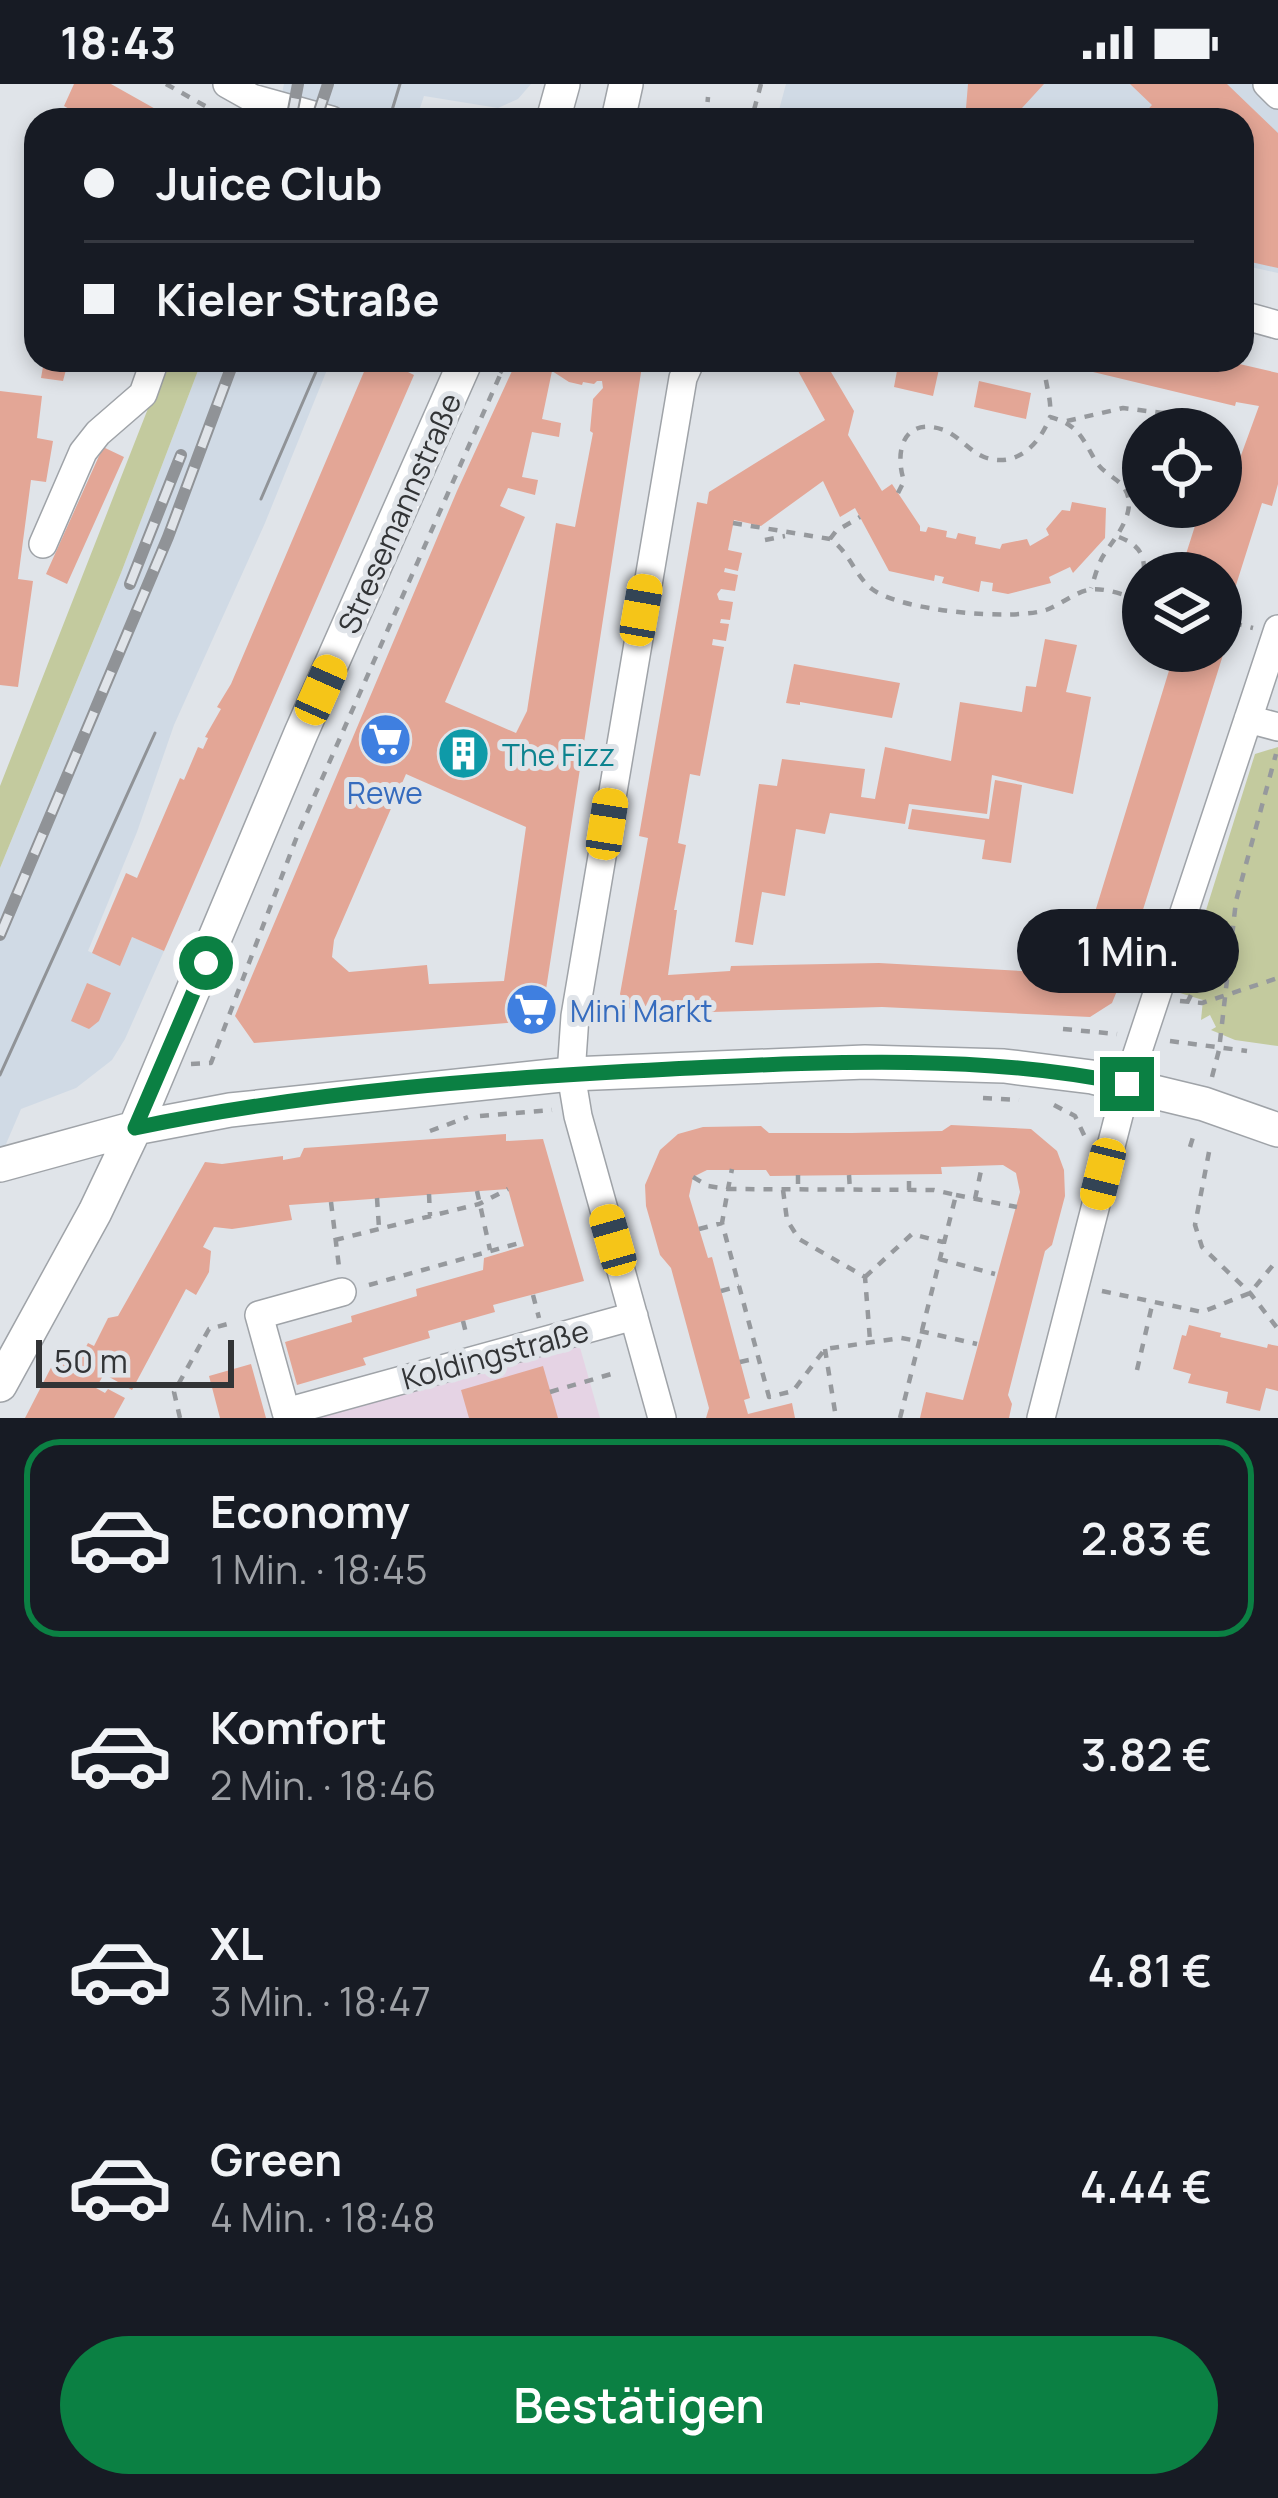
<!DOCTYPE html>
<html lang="de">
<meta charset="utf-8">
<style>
body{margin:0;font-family:Manrope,sans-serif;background:#20242c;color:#f1f3f6;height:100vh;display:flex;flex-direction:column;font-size:45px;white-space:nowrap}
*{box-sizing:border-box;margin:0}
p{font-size:39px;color:#9ea1a6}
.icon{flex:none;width:66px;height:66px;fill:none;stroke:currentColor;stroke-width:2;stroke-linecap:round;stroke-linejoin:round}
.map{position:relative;height:1334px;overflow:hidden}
.drawer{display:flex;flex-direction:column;background:#171b24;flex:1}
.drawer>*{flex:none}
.banner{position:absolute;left:24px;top:24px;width:1230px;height:264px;border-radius:36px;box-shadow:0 6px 18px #0003;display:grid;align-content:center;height:264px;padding:0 60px;background:#171b24}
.controls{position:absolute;left:1122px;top:324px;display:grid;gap:24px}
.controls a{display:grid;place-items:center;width:120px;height:120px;border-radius:50%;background:#171b24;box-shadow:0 6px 18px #0003;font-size:60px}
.scale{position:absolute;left:36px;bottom:30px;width:198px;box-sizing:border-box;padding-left:12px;border:6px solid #323436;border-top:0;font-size:33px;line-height:42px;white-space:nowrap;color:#323436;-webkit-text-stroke:9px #e0e4e9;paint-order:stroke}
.end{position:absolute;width:54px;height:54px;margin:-27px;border:15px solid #0b8043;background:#fff;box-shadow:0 0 0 6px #fff}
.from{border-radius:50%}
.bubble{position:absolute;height:84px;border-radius:42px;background:#171b24;box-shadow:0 6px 18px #0003;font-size:39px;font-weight:600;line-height:84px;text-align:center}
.car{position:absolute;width:36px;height:72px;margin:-36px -18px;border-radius:15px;box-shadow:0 0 9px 3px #0007;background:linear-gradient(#f5c518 24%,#345 0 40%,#f5c518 0 76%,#345 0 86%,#f5c518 0)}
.banner b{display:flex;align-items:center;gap:42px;height:114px;font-size:45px}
.banner b+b{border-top:3px solid #363941}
.banner i{width:30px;height:30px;background:#f1f3f6}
ul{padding:21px 0 0;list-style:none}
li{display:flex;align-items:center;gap:36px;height:198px;margin:0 24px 18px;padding:0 36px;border:6px solid transparent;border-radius:36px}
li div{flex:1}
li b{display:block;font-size:45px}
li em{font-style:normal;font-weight:600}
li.active{border-color:#0b8043}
li>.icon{width:108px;height:108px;stroke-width:1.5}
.button{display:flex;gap:24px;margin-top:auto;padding:24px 60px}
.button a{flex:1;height:138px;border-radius:72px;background:#0b8043;color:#fff;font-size:48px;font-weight:600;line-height:138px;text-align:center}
.status{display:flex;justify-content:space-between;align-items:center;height:84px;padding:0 60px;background:#171b24;direction:ltr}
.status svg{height:33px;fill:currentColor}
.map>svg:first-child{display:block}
.built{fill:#d0dae5}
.education{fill:#e5d3e4}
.green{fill:#c3ca9e}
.building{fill:#e3a696;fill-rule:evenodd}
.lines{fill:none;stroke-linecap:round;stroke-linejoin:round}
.minor-casing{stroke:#9fa3a8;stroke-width:30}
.major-casing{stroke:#9fa3a8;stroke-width:36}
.path{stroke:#96999d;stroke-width:4.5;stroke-dasharray:9 9;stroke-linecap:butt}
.minor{stroke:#fff;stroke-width:27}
.major{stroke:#fff;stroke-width:33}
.tram{stroke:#909397;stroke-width:3}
.rail-casing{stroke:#909397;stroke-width:12}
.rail{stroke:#e0e4e9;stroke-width:8;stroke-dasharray:22;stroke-linecap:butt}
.route{stroke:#0b8043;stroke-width:15}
.labels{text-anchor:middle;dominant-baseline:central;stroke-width:10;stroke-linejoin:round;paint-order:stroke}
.street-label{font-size:30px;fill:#323436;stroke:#e0e4e9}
.culture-label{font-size:30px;fill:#0d838f;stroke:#e0e4e9;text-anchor:start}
.shop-label{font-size:30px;fill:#366cbe;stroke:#e0e4e9}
</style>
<div class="status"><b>18:43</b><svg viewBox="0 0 49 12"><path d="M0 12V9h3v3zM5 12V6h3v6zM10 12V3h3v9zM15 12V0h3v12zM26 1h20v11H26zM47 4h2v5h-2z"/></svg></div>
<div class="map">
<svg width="1278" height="1334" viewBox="0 0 1278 1334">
<rect width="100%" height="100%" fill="#e0e4e9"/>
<path class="built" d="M284,0H531L518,15L498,24L424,12L416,36H276Z
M786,0H1278V189L1242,181V36H785L779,26Z
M202,276H331L265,439L174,641L137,748L88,867L120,881L132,853L164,867L125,955L112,976L76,1004L21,1025L0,1074V784L121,489Z"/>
<path class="education" d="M579,1260L600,1334H314Z"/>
<path class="green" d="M167,276H202L121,489L0,784V702Z
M1278,663V962L1235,956L1211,946L1216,943L1210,931L1201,936L1203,916L1180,909L1255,670Z"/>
<path class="building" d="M74,0H111L175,36H88L64,22Z
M968,0H1044L1022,24L1035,36H965Z
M1130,0H1227L1278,49V184L1242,176V36H1138L1152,21Z
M369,276H411L406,287L414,291L164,867L132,853L120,882L92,869L126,789L137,794L180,694L184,696L198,663L203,665L208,654L205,653L221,625L217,623L231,600Z
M517,276H639L642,282L543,925L533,937L254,959L235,932L457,407ZM552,287L569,298L582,301L583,298L594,300L597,297H602L603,304L593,315L590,347L593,349L575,443L556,439L527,627L516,649L445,618L525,433L500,422L508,404L535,411L538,396L522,393L532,348L559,353L561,339L542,335ZM406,690L526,743L504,897L429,900L427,881L349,888L332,873L334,856Z
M792,276H842L831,288L854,327L848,351L882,407L892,400L920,442V447L926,448L928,443L947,447L946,453L956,455L958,449L976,453L975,460L1000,465L1002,460L1027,455L1030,462L1049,451L1046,445L1062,426L1070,427L1072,418L1106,424L1105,454L1073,489L1070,483L1049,493L1051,499L1008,510L992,507L993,499L981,497L979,508L942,499L944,493L935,491L934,497L889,487L855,424L840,433L823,397L761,442L734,436L728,466L742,469L738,487L725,484L724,488L738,491L735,507L721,505L717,510L719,516L733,518L730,536L721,535L720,539L729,540L726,557L713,555L712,561L724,563L700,692L690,690L678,759L686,761L674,826H677L668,891L730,887L731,882L879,879L1076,890L1175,567H1221V489H1180L1201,423H1221V406L1228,407L1259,322L1236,318L1235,322L1043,276H1222L1278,289V400L1272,422L1262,419L1231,517L1239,520L1119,902L1112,919L1090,933L882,923L643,930L626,923L620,910L648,754L639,752L697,418L707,420L709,408L825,336Z
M899,276L939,285L933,312L894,303Z
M44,277L67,282L63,297L41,294Z
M979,297L1031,309L1026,335L974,323Z
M0,307L42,312L37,354L53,357L46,398L31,396L18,495L33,497L18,603L0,601Z
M103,363L124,373L67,500L46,490Z
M1045,555L1077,561L1066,608L1091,613L1073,710L992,691L987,730L909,720L905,740L830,729L825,750L796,745L785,812L762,808L753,861L735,858L759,700L777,702L782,675L865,685L861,713L875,715L885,663L951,677L960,618L1022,628L1026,602L1036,603Z
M794,580L900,599L892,634L800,618V621L786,619Z
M995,696L1022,701L1011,779L982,775L985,756L908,745L912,725L989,735Z
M87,899L111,909L99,937L89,945L71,937Z
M951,1041L1031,1045L1057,1067L1064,1086L1065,1112L1052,1161L1045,1167L1008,1311L1012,1320L1009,1334H920L926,1308L963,1316L1020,1108L1016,1089L1003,1081L941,1083L942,1090L770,1092L766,1086H707L693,1093L689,1112L708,1174L712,1173L750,1314L744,1316L748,1330L792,1319L795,1334H706L709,1324L671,1184L660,1171L646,1122L645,1101L660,1066L678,1050L703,1043L761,1042L769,1049H852L942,1047Z
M506,1050V1057L543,1055L584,1197L493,1221L495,1228L428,1247L430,1254L363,1274L366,1281L297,1301L285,1258L352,1238L351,1232L417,1212L416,1205L483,1186L484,1174L524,1162L508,1105L289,1121L292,1136L232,1145L214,1143L203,1163L211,1167L209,1188L196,1211L186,1205L132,1306L104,1290L96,1304L105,1309L108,1305L125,1314L114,1334H25L57,1272L76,1282L88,1259L94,1262L108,1234L118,1232L205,1078L222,1080L283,1072V1076L300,1073L304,1064Z
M1189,1241L1221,1249L1220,1253L1267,1264L1268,1260L1278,1262V1307L1266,1304L1260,1327L1226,1319L1228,1308L1188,1299L1191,1290L1173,1285L1182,1251L1186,1252Z
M251,1280L266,1334H220L209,1292Z
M543,1282L558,1334H469L461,1306Z"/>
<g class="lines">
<defs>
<path id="minor" d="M227,0L252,14L331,36
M1267,0L1278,11
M1242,231L1278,241
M43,460L83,368L98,349L143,310L155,276
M1248,635L1278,643
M286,1328L259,1231L342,1208
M288,1334L286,1328L634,1232
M662,1334L578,1032L571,990L575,932L683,294L691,276
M1041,1334L1127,1000L1278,545"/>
<path id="major" d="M553,36L563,0
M618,36L626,0
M0,1081L135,1044L230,1026L571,990L865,978L1004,982L1092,993L1204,1020L1278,1046
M0,1301L95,1128L135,1044L301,649L466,276"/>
</defs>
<use href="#minor" class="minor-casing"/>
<use href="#major" class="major-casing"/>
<path class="path" d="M166,0L230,36
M761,0L754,26L761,36
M517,36L518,34
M706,36L708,13
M736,36L754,26
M1045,278C1043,297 1052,312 1050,331
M500,289L508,276
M1067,337L1123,324L1163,329
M898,409L904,397C894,366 904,332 944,346C959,352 969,367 984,373C1016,385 1040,360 1050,333C1077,340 1082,353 1095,376C1102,388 1113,392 1122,401C1141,424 1116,452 1105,469C1098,479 1095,493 1091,504
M733,439L830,455C849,467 855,492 872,505C900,527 1012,537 1046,526C1060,521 1074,509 1088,506C1103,502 1128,513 1143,516
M1119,453C1137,460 1145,469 1144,489
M830,455L836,447L860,433
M765,456L785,452
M1140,516L1143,499
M1233,539L1253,544
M1180,917L1202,919L1278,894
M1187,919L1206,880L1229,856
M1063,945L1117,950
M1170,957L1247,967
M191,980L211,979L299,747L501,289
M1212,993L1219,966L1236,817L1276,670
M983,1014L1019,1016
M1054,1021L1075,1032L1085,1053
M480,1032L552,1026
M430,1047L468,1033
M1190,1063L1194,1050
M1209,1068L1195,1141L1202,1163L1250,1209L1278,1245
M798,1091V1106
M849,1091L850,1106
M693,1093L708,1102L728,1105L732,1085
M783,1106L787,1136L799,1155L865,1193L870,1256
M909,1106V1090
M477,1107L490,1166
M429,1110L430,1132
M956,1111L1017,1123
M377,1114L379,1144
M975,1115L982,1082
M331,1118L339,1183
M699,1145L722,1139
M335,1156L479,1120L508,1105
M939,1175L995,1190
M865,1193L912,1150L943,1158
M369,1201L523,1158
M721,1207L739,1202
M1102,1207L1202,1228L1250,1209L1278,1175
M533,1211L539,1234
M463,1237L467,1253
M920,1247L977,1260
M825,1265L836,1334
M740,1278L758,1274
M1137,1286L1153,1217
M550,1308L618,1288
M180,1334L174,1308L209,1245L235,1238
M900,1334L956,1111L934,1106L728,1105L722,1139L769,1313L793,1307L825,1265L901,1254L918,1257"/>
<use href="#minor" class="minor"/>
<use href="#major" class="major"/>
<path class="tram" d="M389,36L400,0
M261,415L321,276
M0,991L155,649"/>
<defs>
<path id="rail" d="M291,36L298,0
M316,36L328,0
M130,500L181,371
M0,851L168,453L234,276"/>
</defs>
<use href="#rail" class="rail-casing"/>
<use href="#rail" class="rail"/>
</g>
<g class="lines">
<path class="route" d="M206,879L135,1044C310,1007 493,994 671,985C823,978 978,969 1127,1000"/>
</g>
<defs>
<symbol id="supermarket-disc" viewBox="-11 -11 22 22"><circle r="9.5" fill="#3f7fe0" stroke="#e0e4e9"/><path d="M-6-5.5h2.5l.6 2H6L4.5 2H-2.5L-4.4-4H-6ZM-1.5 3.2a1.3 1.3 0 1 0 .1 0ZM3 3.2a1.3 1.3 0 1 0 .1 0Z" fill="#fff"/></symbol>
<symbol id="building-disc" viewBox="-11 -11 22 22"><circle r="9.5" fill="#0f9aa8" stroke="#e0e4e9"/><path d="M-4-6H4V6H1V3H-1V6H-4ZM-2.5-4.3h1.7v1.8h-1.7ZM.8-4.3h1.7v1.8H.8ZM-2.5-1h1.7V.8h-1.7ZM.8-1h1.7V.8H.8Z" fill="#fff"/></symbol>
</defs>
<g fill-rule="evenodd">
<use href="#supermarket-disc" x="356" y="626" width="59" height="59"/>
<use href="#building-disc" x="434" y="640" width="59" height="59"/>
<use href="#supermarket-disc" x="502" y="896" width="59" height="59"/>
</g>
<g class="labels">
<g class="street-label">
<text transform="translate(399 429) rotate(-66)">Stresemannstraße</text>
<text transform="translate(495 1270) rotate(-15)">Koldingstraße</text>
</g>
<g class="culture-label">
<text x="502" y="670">The Fizz</text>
</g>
<g class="shop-label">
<text x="385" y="708">Rewe</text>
<text x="570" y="926" text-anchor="start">Mini Markt</text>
</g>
</g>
</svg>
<div class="controls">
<a><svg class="icon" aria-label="locate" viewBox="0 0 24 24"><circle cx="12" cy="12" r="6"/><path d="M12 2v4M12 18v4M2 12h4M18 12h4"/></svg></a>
<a><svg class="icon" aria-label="layers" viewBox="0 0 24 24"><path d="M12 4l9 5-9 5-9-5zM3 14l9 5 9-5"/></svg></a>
</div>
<div class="scale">50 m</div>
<i class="end from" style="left:206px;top:879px"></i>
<i class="end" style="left:1127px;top:1000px"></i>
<div class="bubble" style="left:1017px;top:825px;width:222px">1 Min.</div>
<i class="car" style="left:641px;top:526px;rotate:10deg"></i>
<i class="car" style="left:321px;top:606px;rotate:24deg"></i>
<i class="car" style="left:607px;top:740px;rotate:9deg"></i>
<i class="car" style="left:1103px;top:1090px;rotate:194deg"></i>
<i class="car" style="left:613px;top:1156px;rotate:344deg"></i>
<div class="banner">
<b><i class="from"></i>Juice Club</b>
<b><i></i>Kieler Straße</b>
</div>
</div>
<section class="drawer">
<ul>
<li class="active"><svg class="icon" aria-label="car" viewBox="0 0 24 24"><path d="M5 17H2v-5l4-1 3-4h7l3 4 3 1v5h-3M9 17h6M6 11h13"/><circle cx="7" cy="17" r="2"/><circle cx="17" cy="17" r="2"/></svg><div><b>Economy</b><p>1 Min. · 18:45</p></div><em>2.83 €</em></li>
<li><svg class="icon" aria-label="car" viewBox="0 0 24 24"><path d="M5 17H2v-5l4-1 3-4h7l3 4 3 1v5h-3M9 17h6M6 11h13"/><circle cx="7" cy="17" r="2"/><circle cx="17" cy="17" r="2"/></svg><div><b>Komfort</b><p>2 Min. · 18:46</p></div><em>3.82 €</em></li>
<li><svg class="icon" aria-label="car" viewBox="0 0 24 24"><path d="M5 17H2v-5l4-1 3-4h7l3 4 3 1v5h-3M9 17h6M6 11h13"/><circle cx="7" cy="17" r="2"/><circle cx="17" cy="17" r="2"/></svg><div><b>XL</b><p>3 Min. · 18:47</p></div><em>4.81 €</em></li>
<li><svg class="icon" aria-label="car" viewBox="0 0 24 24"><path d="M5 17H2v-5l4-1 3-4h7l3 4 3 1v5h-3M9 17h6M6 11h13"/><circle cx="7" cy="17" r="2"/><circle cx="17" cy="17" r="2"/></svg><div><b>Green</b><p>4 Min. · 18:48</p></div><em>4.44 €</em></li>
</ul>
<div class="button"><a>Bestätigen</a></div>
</section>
